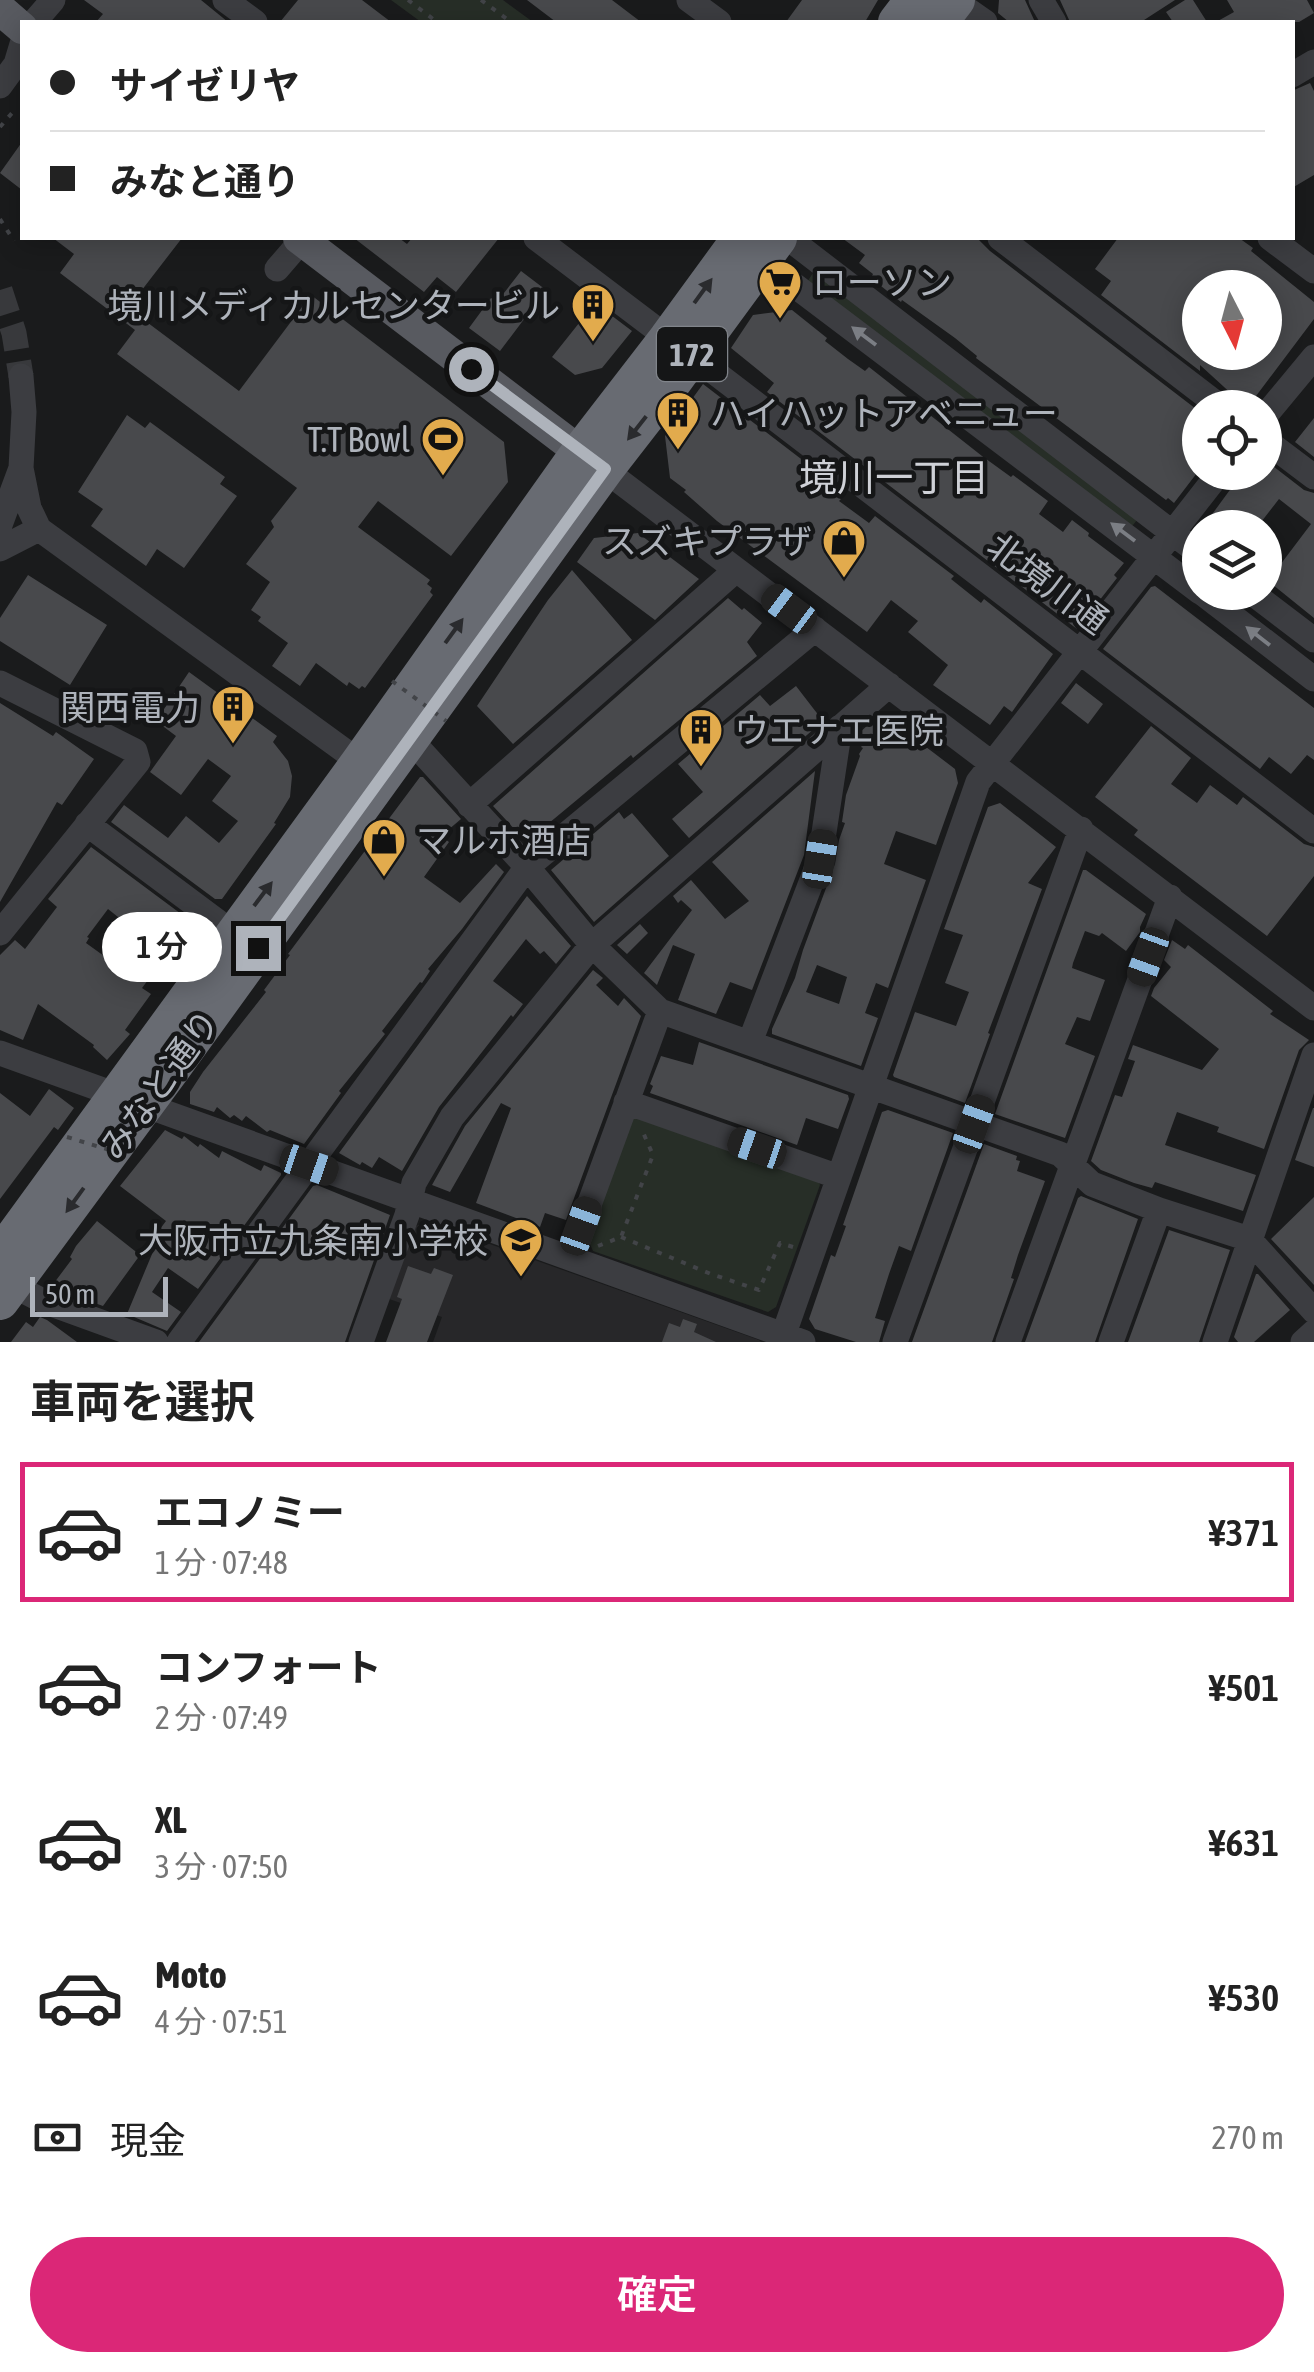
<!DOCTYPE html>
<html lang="ja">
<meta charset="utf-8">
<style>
body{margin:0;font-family:"Asap Condensed","Noto Sans JP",sans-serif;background:#f2f2f2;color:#222;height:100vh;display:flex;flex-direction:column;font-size:38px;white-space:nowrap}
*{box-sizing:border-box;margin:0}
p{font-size:32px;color:#767676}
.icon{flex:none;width:55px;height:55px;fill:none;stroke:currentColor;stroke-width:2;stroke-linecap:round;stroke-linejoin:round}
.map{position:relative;height:1342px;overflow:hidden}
.side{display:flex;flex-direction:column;background:#fff;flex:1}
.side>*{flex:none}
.hud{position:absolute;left:20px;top:20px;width:1275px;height:220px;border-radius:0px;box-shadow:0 5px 25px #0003;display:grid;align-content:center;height:220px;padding:0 30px;background:#fff}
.needle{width:65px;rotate:174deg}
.tools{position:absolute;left:1182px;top:270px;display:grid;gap:20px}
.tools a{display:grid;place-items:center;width:100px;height:100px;border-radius:50%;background:#fff;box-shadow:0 5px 25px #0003;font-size:50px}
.scale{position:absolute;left:30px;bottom:25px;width:138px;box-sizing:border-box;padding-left:10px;border:5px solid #aeb3bb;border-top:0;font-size:28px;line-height:35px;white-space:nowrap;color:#aeb3bb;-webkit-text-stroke:8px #151617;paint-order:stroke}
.end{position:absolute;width:45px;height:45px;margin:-22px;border:12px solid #aeb3bb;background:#111;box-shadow:0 0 0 5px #111}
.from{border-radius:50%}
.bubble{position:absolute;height:70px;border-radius:35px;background:#fff;box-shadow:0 5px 25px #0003;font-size:32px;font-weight:600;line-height:70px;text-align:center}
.car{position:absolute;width:30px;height:60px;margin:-30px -15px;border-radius:12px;box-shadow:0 0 8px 2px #0007;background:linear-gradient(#222 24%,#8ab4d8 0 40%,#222 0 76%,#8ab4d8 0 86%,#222 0)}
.hud b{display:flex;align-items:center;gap:35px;height:95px;font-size:38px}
.hud b+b{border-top:2px solid #e0e0e0}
.hud i{width:25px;height:25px;background:#222}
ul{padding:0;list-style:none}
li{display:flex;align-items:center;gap:30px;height:140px;margin:0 20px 15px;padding:0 10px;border:5px solid transparent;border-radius:0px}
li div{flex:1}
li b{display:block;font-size:38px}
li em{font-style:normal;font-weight:600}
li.current{border-color:#db2777}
li>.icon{width:90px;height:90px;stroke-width:1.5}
h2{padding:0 30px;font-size:45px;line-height:120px}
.pay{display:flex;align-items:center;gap:25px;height:110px;padding:0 30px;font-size:38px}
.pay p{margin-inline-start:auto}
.primary-button{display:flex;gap:20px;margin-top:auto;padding:20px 30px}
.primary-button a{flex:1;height:115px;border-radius:60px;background:#db2777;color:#fff;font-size:40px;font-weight:600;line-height:115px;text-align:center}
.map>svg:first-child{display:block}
.built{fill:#272729}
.green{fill:#272e27}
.building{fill:#48494c;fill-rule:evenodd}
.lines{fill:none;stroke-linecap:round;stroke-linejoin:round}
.minor-tunnel{stroke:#38393c;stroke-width:25;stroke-dasharray:25 12;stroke-linecap:butt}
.path{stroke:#424448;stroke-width:4;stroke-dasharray:5 8;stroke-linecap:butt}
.minor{stroke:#3c3d41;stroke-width:25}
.major{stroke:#585a60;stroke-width:32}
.highway{stroke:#686b72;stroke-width:38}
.path-bridge{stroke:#424448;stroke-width:4;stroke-dasharray:5 8;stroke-linecap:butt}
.oneway{fill:#2a2b2e}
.oneway2{fill:#7b7e84}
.route{stroke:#aeb3bb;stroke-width:12}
.labels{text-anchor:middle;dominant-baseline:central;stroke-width:9;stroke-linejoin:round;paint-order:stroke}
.shield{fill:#151617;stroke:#80848a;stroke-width:2.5}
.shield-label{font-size:32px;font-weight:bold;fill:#aeb3bb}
.poi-label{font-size:35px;fill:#aeb3bb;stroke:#151617;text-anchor:end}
.street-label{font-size:35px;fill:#aeb3bb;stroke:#151617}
.neighbourhood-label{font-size:38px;fill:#cfd1d7;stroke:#151617}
</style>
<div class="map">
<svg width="1314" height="1342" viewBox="0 0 1314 1342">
<rect width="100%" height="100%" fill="#1a1b1c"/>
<path class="built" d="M428,1222L759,1340L761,1342H433L442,1317L389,1299L416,1226Z"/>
<path class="green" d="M391,0H503L533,22H421Z
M815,270L1137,520L1133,525L1126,526L807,282Z
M641,1114L817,1177L820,1185L776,1307L768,1312L593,1251L588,1240L631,1119Z"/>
<path class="building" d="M84,0H201L228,22H96L103,14Z
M298,0H362L391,22H280Z
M527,0H612L641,22H556Z
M802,0H878L865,22H786Z
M999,0H1025L1035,22H1009L998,13Z
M1060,0H1175L1141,22H1070Z
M1185,0H1193L1207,22H1173L1166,12Z
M1227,0H1307L1314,13L1299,22H1216L1234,12Z
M1310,83L1314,91V175L1292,188V91Z
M22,142V190L0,173Z
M53,238H182L128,308L239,391L311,295L504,442L508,482L451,556L378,501L358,527L430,580L427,584L432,588L430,592L433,595L365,688L362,686L359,689L349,682L347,686L316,663L300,686L272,666L288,643L258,621L261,617L251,610L270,582L246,564L274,527L271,521L297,488L117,354L135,330L60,273L74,254Z
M354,238H399L407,244L412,238H499L456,292L437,277L424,292Z
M842,238H977L990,251L1200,412V469L1174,503L1168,498L1166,500L976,358L977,356L955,338L902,300L901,302L871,278L873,274L859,263L865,255Z
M1118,238H1239L1253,248L1251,251L1314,302V319L1247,408L1200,365V371L1101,295L1111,281L1095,269ZM1200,288H1265V324L1279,337L1267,352H1200Z
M521,271L546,290L500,351L469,328L491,298L497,302Z
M595,303L632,331L602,368L575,375L552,357Z
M792,310L827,338L825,341L848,359L865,371L869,367L982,456L1011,477L1013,475L1048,501L1039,514L1063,532L1072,520L1089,533L1088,536L1124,563L1114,575L1117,578L1077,629L767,392L774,383L731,348L753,315Z
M703,384L822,475L818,481L841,499L839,501L869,523L875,516L888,526L954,576L951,579L981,603L984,599L1053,654L1012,712L1004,706L990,725L933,685L948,665L908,632L918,621L891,600L867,632L717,521L684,492L686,490L670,478L665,436Z
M127,415L145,428L150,422L225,477L220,484L237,496L184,568L157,549L146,566L91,526L103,509L78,492Z
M1314,418V457L1295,442Z
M1265,460L1304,490L1314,493V618L1268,581L1311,524L1279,499L1258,526L1243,514L1233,528H1208L1216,516L1213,513L1243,472H1265Z
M638,533L699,579L655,620L577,562L594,538Z
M572,570L632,640L513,744L477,706L548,600Z
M28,575L107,625L70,685L0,641V618Z
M1155,586L1314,708V760L1307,755L1291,774L1269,757L1260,769L1103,649L1151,587Z
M728,598L742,610L744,608L762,623L747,642L757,656L633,758L631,755L531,838L523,828L518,833L493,806Z
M189,672L277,736L273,742L288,761L292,776L290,797L274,823L276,824L222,899H215L111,822L124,805L168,838L186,816L219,843L238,821L212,801L231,776L208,759L181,795L150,772L176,736L156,721Z
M1076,683L1103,704L1088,724L1061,703Z
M796,686L823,721L689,838L672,819L703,792L678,764L760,695L770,706Z
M0,703L53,736L56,732L94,759L62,805L57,802L0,902Z
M877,721L887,724L903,736L906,732L934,753L955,769L958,783L936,845L896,831L884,864L926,880L888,988L876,983L865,1013L878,1018L861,1066L772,1034V1029L795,978L803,950L835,864L839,840L845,823L842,822L846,795L860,756L859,754L863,748L861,747L865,742L856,736L870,723ZM817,965L847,977L839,1004L806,992Z
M1151,726L1191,758L1171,784L1197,803L1210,785L1237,805L1243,797L1304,844L1314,847V876L1267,936L1134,835L1138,830L1095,797Z
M815,771L804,855L752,990L730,982L716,1014L678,1000L695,954L673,945L657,985L644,973L692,910L681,900L678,903L673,896L691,880L725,919L749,901L712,862Z
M420,777H423L461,819L441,836L449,842L424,877L460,903L496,864L504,872L462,929L428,969L430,971L422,983L420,982L382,1031L385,1034L339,1091L341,1093L304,1144L270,1130L267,1132L246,1116L242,1121L234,1115L230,1118L217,1107L214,1112L190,1104V1092L203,1072L266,992L264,990L290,955L288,954Z
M1000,803L1056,847L1028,883L1042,889L988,1033L990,1034L965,1103L894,1077L893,1075L915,1012L956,1026L969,992L945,983L963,935L944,929L988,807Z
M619,812L624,819L632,813L669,856L594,922L551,870Z
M91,847L200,928L179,959L144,936L143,937L108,909L87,937L89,938L86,943L129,974L132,969L148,980L142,988L151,994L125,1030L130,1034L107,1060L93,1047L94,1045L38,1004L23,1040L0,1030V955L15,940L25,949L57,907L48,899Z
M1083,870H1086L1146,914L1140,927V932L1126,951L1102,933L1099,936L1085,931L1073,963L1072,968L1105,980L1090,1021L1077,1017L1065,1044L1095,1056L1065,1138L995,1114Z
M527,896L571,946L556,964L544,951L540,954L526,939L493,981L523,1004L513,1017L511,1015L439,1107L402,1171L379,1157L372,1168L362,1162L360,1165L339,1153Z
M640,924L648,933L627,954L617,945Z
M1172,940L1185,949L1188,945L1273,1011L1270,1014L1309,1040L1299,1050L1264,1149L1217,1132L1219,1127L1177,1112L1165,1145L1256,1175L1243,1211L1155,1182L1152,1188L1134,1183L1101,1170L1091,1161L1115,1095L1122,1097L1135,1061L1128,1059L1133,1045L1202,1070L1219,1049L1151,996L1154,988L1171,967L1164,960Z
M593,970L603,978L596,985L618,1006L624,998L641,1016L566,1220L545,1213L540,1227L476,1203L511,1108L501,1103L450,1192L432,1185L465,1126Z
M699,1042L848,1095L849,1099L838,1129L806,1118L797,1145L650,1093L653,1086L650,1084L661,1056L693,1065Z
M49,1089L74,1108L58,1130L54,1127L0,1199V1093L30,1116Z
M1313,1108H1314V1167L1295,1160Z
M888,1110L953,1133L911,1251L899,1246L889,1274L875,1318L885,1321L879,1342H856L815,1329L809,1319L831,1255L835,1257L846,1226L843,1225L882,1112Z
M165,1130L182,1139L184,1136L198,1147L200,1144L219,1158L222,1151L261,1171L264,1165L281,1173V1175L198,1289L168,1268L152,1292L181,1312L167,1331L127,1314L160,1235L157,1233L166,1221L120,1186Z
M984,1144L1017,1156L1016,1160L1020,1161L1017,1171L1045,1181L1018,1255L1011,1278L1014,1279L992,1342H912Z
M317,1185L390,1215L345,1342H199L313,1186Z
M1081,1196L1138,1219L1095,1342H1025L1078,1198Z
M1314,1197V1285L1271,1239Z
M97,1221L140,1255L103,1306L56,1289L54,1283L72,1259L70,1257L76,1246Z
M1169,1230L1230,1250L1199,1342H1128Z
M408,1266L431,1274L434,1268L453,1275L427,1342H386L402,1299L397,1297Z
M1256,1274H1258L1290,1310L1254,1342H1238L1234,1337Z
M40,1317L47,1320L77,1342H11L26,1322L33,1327Z
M683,1319L697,1324L694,1332L716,1342H662L669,1323L680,1327Z"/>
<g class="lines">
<path class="minor-tunnel" d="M0,290L14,333L21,376"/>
<path class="path" d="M408,0L437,22
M481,0L511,22
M0,127L12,113
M0,219L14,241
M621,1237L711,1274L759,1290L780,1243L793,1247
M598,1246L621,1237L653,1155L642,1130"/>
<path class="minor" d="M225,0L255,22
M689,0L719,22
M1041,0L1054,22
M955,1L985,22
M34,22L53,0
M1292,75L1314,62
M0,86L16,64L22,44
M536,238L668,338
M788,238L1200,554
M1000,238L1222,408
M1270,238L1314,271
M761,260L1200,592
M277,269L302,240
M692,355L1314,831
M1265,416L1314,357
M1265,440L1314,477
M593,461L1314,1008
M21,468L29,508L39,529L360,762
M0,525L21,468L24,412L21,376
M0,549L39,529
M1201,592L1314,679
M1251,592L1314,640
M0,683L135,751L138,762L0,933
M410,739L527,867L592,945L660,1011L1060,1154L1092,1184L1159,1210L1249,1239L1314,1311
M469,805L736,570
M87,824L233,933
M750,1042L820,859L840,727
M0,1053L803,1342
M626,1102L839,1177
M570,1257L660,1011
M12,1285L43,1301L156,1342
M179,1342L527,867L815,629
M361,1342L407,1215L414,1183L452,1117L592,945L889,685
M781,1342L978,782L1220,472
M895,1342L1081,829
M1008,1342L1170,897
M1111,1342L1159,1210
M1215,1342L1314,1055
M1303,1342L1314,1332"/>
<path class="major" d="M0,9L22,28
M299,238L580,452"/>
<path class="highway" d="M897,22L914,0
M939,22L956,0
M0,1256L360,762L580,452L668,338L741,238
M0,1301L172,1068L605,469L671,384L778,238"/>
<path class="path-bridge" d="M392,681L446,721
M67,1137L126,1155"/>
</g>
<defs><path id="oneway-solid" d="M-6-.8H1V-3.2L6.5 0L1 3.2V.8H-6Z" transform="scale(2.5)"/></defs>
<g class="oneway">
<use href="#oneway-solid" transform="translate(703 291) rotate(-54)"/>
<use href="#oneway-solid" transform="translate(637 428) rotate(128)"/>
<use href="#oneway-solid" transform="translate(454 631) rotate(-54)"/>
<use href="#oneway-solid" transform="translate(263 894) rotate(-53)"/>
<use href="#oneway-solid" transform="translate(75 1200) rotate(126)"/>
</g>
<g class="oneway2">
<use href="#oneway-solid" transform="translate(864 336) rotate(-143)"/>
<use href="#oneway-solid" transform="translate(1123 532) rotate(-143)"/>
<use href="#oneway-solid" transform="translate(1258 636) rotate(-142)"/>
</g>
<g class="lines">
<path class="route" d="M258,948L605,469L471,369"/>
</g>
<defs>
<symbol id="supermarket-pin" viewBox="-11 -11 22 30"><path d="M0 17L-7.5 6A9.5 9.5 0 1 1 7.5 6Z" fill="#e2ab4d" stroke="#151617"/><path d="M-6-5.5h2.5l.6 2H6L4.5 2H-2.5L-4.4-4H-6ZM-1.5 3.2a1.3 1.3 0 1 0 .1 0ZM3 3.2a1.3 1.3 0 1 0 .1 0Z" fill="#111"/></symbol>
<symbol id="building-pin" viewBox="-11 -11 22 30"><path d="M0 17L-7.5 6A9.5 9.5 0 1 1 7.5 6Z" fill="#e2ab4d" stroke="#151617"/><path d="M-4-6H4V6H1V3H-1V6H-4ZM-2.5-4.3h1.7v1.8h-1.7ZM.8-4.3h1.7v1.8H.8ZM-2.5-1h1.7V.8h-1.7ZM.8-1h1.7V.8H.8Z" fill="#111"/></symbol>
<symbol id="stadium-pin" viewBox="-11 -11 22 30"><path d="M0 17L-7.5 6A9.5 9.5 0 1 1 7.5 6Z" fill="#e2ab4d" stroke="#151617"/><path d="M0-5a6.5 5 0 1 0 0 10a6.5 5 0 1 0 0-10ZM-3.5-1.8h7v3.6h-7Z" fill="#111"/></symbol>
<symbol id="shop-pin" viewBox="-11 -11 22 30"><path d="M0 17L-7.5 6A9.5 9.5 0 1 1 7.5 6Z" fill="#e2ab4d" stroke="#151617"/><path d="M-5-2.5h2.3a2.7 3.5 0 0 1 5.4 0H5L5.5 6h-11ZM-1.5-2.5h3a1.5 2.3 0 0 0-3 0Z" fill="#111"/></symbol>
<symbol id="school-pin" viewBox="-11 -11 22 30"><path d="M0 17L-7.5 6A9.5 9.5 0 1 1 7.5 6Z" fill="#e2ab4d" stroke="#151617"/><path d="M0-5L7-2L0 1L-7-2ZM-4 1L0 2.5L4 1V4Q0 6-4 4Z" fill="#111"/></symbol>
</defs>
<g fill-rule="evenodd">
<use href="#supermarket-pin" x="755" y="257" width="50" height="68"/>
<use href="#building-pin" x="568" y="280" width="50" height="68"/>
<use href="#building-pin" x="653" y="388" width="50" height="68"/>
<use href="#stadium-pin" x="418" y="414" width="50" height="68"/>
<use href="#shop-pin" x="819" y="516" width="50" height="68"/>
<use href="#building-pin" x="208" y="682" width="50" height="68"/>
<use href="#building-pin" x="676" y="705" width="50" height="68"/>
<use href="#shop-pin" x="359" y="815" width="50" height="68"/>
<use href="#school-pin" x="496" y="1215" width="50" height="68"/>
</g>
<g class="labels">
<rect class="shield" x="657" y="327" width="70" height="54" rx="8"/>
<g class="shield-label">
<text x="692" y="354">172</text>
</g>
<g class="poi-label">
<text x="812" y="282" text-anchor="start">ローソン</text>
<text x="560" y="305">境川メディカルセンタービル</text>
<text x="710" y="413" text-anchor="start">ハイハットアベニュー</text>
<text x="410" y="439">T.T Bowl</text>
<text x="812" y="541">スズキプラザ</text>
<text x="200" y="707">関西電力</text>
<text x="734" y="730" text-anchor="start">ウエナエ医院</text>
<text x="416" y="840" text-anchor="start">マルホ酒店</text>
<text x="488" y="1240">大阪市立九条南小学校</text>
</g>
<g class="street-label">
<text transform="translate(1048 583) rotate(37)">北境川通</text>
<text transform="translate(159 1084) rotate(-54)">みなと通り</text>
</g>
<g class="neighbourhood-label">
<text x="894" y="477">境川一丁目</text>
</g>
</g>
</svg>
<div class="tools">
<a><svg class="needle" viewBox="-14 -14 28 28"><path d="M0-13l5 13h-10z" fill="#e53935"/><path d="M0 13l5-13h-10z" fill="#767676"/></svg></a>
<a><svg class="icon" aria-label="locate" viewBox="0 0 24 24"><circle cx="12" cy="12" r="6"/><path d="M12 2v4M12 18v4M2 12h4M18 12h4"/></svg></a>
<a><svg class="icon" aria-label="layers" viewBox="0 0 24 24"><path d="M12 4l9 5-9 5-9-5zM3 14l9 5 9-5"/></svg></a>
</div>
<div class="scale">50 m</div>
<i class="end from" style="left:471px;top:369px"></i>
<i class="end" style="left:258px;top:948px"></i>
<div class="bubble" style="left:102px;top:912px;width:120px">1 分</div>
<i class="car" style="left:789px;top:609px;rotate:307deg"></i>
<i class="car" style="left:820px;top:859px;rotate:9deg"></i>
<i class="car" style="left:1148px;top:957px;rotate:200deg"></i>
<i class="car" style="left:974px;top:1124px;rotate:20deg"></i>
<i class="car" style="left:757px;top:1148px;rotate:289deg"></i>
<i class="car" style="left:309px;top:1165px;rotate:109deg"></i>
<i class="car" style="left:581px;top:1226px;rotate:20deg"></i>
<div class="hud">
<b><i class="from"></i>サイゼリヤ</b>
<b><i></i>みなと通り</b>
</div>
</div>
<section class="side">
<h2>車両を選択</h2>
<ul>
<li class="current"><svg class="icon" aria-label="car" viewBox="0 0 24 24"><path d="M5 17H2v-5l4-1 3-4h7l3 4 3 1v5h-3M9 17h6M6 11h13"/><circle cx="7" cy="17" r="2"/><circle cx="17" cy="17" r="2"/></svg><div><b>エコノミー</b><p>1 分 · 07:48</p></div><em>¥371</em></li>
<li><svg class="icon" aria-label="car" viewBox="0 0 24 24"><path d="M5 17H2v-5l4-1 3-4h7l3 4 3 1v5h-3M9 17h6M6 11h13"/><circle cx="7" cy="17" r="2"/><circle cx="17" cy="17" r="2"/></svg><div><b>コンフォート</b><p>2 分 · 07:49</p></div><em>¥501</em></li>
<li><svg class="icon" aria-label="car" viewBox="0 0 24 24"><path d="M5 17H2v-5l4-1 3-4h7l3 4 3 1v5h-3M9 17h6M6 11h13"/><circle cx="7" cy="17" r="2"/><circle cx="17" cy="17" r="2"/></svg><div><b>XL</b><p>3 分 · 07:50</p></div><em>¥631</em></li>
<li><svg class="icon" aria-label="car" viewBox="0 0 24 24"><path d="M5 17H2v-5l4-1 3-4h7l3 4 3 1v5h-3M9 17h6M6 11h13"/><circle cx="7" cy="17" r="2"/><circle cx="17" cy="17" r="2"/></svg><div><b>Moto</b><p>4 分 · 07:51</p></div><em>¥530</em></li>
</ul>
<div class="pay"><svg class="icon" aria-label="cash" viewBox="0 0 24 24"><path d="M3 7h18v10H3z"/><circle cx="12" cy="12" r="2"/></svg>現金<p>270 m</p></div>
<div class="primary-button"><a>確定</a></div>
</section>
